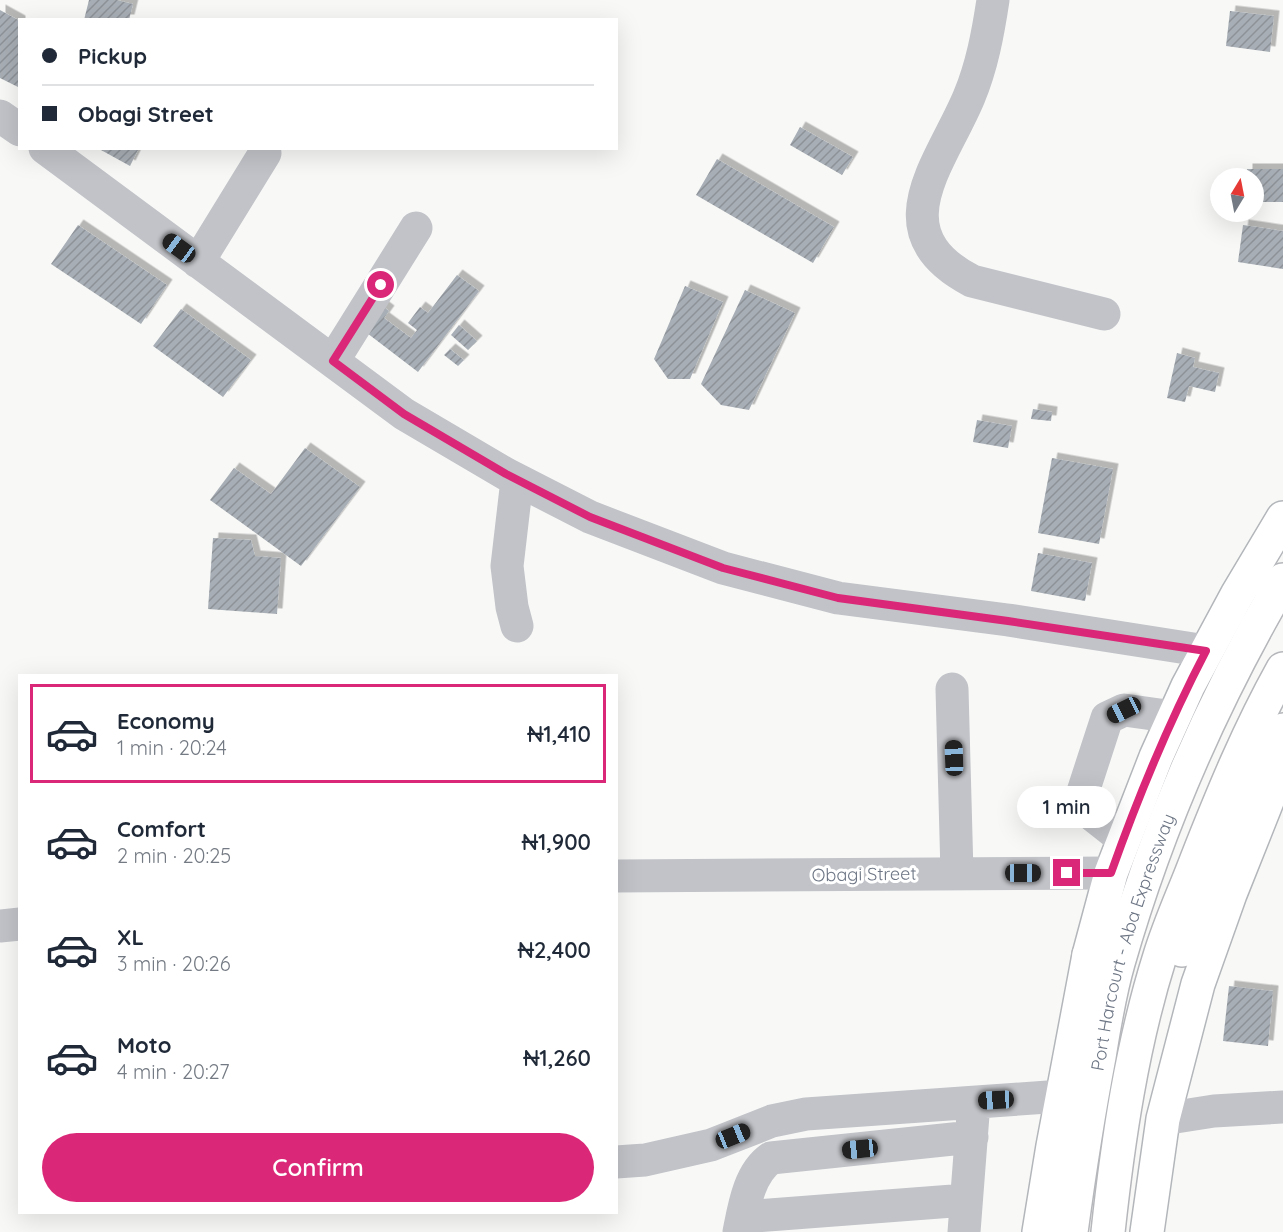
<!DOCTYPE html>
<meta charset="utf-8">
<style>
body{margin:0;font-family:Quicksand,sans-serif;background:#f2f2f3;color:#1f2937;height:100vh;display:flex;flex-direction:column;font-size:22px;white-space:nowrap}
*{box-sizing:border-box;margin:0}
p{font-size:20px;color:#747a83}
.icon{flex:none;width:33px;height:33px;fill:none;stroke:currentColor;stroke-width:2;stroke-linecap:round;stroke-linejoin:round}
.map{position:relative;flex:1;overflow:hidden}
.panel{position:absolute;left:18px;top:674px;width:600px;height:540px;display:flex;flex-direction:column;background:#fff;border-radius:0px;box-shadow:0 6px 24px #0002}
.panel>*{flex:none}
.banner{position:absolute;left:18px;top:18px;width:600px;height:132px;border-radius:0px;box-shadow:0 6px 24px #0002;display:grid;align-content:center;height:132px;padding:0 24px;background:#fff}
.needle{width:39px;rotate:10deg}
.controls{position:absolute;left:1210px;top:168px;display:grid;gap:12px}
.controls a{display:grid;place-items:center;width:54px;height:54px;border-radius:50%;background:#fff;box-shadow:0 6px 24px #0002;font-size:30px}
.end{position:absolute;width:27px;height:27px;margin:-14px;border:8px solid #db2777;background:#fff;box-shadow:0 0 0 3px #fff}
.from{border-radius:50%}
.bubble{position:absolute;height:42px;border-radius:21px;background:#fff;box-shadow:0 6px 24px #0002;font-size:20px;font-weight:600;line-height:42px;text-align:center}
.car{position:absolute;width:18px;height:36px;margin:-18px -9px;border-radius:8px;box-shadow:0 0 4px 2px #0007;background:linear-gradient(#222 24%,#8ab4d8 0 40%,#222 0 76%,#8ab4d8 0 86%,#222 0)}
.banner b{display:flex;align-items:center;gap:21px;height:57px;font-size:22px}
.banner b+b{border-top:2px solid #e0e1e3}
.banner i{width:15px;height:15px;background:#1f2937}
ul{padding:10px 0 0;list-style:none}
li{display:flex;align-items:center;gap:18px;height:99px;margin:0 12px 9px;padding:0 12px;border:3px solid transparent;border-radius:0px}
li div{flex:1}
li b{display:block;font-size:22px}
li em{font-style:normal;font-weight:600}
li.selected{border-color:#db2777}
li>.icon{width:54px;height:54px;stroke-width:1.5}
.cta{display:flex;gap:12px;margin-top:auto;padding:12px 24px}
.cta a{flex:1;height:69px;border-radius:36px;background:#db2777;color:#fff;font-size:24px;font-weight:600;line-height:69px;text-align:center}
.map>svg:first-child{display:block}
.building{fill:url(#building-hatch);filter:url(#shadow)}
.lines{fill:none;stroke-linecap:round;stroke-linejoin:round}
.major-casing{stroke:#b3b6ba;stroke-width:36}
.highway-casing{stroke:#b5b7bb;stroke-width:36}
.minor{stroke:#c1c3c8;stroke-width:33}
.major{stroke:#fff;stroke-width:33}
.highway{stroke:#fff;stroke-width:33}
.route{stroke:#db2777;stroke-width:8}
.labels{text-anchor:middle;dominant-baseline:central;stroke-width:6;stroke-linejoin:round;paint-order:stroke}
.street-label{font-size:18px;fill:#6c7584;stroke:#fff}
</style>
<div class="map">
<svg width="1283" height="1232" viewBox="0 0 1283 1232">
<defs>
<pattern id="building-hatch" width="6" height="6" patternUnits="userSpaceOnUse" patternTransform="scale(1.5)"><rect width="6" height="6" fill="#a8aeb5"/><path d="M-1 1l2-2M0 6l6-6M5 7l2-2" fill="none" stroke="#8d9299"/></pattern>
<filter id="shadow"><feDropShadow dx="5.5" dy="-5.5" stdDeviation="0" flood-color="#0004"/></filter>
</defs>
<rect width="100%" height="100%" fill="#f8f9f7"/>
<path class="building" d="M89,0H117L133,4L129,20H84Z
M0,10L20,21V88L0,78Z
M1230,11L1274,16L1270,52L1226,46Z
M800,127L853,157L842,175L790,145Z
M102,148H139L130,166L101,150Z
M717,159L834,227L813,263L696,195Z
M1247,169H1283V202H1254V178H1247Z
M78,225L167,285L141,324L51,264Z
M1243,225L1283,231V269L1238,262Z
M457,275L479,291L418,372L363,330L381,305L389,311L384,318L411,338L417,330L408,323L420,307L428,313Z
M685,286L723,302L690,379H668L654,359Z
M745,290L795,313L749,410L721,405L701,384Z
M181,309L251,360L223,397L153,346Z
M459,325L477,341L468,350L451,335Z
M450,349L464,360L458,366L444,355Z
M1177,353L1195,358L1193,367L1219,373L1215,392L1189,386L1185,402L1167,398Z
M1033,409L1052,412L1051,421L1031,419Z
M977,420L1012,426L1008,448L973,442Z
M305,448L360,487L301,566L210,500L234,468L271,494Z
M1052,458L1113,469L1099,544L1038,533Z
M213,538L251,540L255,556L281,558L277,614L208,609Z
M1038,553L1092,563L1085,601L1031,591Z
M1229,986L1273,991L1268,1046L1223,1041Z"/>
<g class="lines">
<defs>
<path id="major" d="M1039,1232L1053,1146L1089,955L1111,873L1156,757L1188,686L1237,595L1283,518
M1147,1232L1163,1119L1198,984L1230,894L1283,761"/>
<g id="highway">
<path d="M1182,950L1225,859L1264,760L1283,730"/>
<path d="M1082,1049L1089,955"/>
<path id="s1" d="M1071,1232C1079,1173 1088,1115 1099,1057C1104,1026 1109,994 1118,963C1156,830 1213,700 1283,580"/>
<path d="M1108,1232C1118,1139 1132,1045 1160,956C1170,923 1185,891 1197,859C1223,793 1249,730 1283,669"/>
</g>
</defs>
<use href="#major" class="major-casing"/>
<use href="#highway" class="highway-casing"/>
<path class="minor" d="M993,0C988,33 982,66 969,97C941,164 878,232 972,281L1104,314
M0,116L20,130
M45,148L404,414L506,474L590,517L723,568L838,598L1008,620L1206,651
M198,262L265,153
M333,361L416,228
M517,480L507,566L512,607L517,626
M952,689L957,873
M1123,839L1090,813L1081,798L1107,718L1124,710L1174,717
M616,876L1111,873
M0,926L20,924
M1163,1119L1214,1111L1283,1107
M616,1162L645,1160L711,1145L772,1121L806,1114L1062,1096
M742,1217L966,1200
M739,1232C744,1207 749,1173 771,1158L972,1137
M964,1232L973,1115"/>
<use href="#major" class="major"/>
<use href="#highway" class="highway"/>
</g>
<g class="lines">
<path class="route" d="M381,285L333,361L404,414L506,474L590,517L723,568L838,598L1008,621L1206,651C1169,722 1138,797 1111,873H1067"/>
</g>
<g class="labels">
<g class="street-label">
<text transform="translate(864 874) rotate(-1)">Obagi Street</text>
<text stroke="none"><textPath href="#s1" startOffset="297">Port Harcourt - Aba Expressway</textPath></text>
</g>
</g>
</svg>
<div class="controls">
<a><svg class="needle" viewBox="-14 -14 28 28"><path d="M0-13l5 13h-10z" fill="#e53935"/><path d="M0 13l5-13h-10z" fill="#747a83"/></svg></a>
</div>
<i class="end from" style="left:381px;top:285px"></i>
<i class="end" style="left:1067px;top:873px"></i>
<div class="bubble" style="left:1017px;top:786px;width:99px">1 min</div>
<i class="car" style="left:179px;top:248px;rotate:306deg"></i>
<i class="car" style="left:1124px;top:710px;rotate:244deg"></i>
<i class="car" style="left:954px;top:758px;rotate:358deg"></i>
<i class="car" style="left:1023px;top:873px;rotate:90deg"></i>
<i class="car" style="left:996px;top:1100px;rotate:267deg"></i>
<i class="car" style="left:733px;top:1136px;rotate:68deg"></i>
<i class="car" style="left:860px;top:1149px;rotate:264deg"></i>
<div class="banner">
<b><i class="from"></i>Pickup</b>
<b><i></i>Obagi Street</b>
</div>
<section class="panel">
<ul>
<li class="selected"><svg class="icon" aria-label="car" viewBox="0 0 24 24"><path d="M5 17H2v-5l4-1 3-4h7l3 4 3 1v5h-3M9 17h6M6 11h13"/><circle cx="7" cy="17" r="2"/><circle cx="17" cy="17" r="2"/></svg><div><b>Economy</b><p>1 min · 20:24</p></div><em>₦1,410</em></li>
<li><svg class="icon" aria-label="car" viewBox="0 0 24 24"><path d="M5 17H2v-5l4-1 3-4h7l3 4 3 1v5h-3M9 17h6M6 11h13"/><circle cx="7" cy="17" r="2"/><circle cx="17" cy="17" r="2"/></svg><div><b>Comfort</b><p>2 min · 20:25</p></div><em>₦1,900</em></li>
<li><svg class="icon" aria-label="car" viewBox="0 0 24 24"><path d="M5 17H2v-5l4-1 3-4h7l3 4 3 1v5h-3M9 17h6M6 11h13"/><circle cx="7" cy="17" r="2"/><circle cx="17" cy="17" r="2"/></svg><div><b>XL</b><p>3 min · 20:26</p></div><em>₦2,400</em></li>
<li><svg class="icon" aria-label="car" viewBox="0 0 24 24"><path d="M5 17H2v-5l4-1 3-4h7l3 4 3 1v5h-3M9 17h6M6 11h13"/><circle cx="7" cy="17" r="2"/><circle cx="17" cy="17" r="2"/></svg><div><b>Moto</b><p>4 min · 20:27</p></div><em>₦1,260</em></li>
</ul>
<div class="cta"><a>Confirm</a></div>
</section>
</div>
